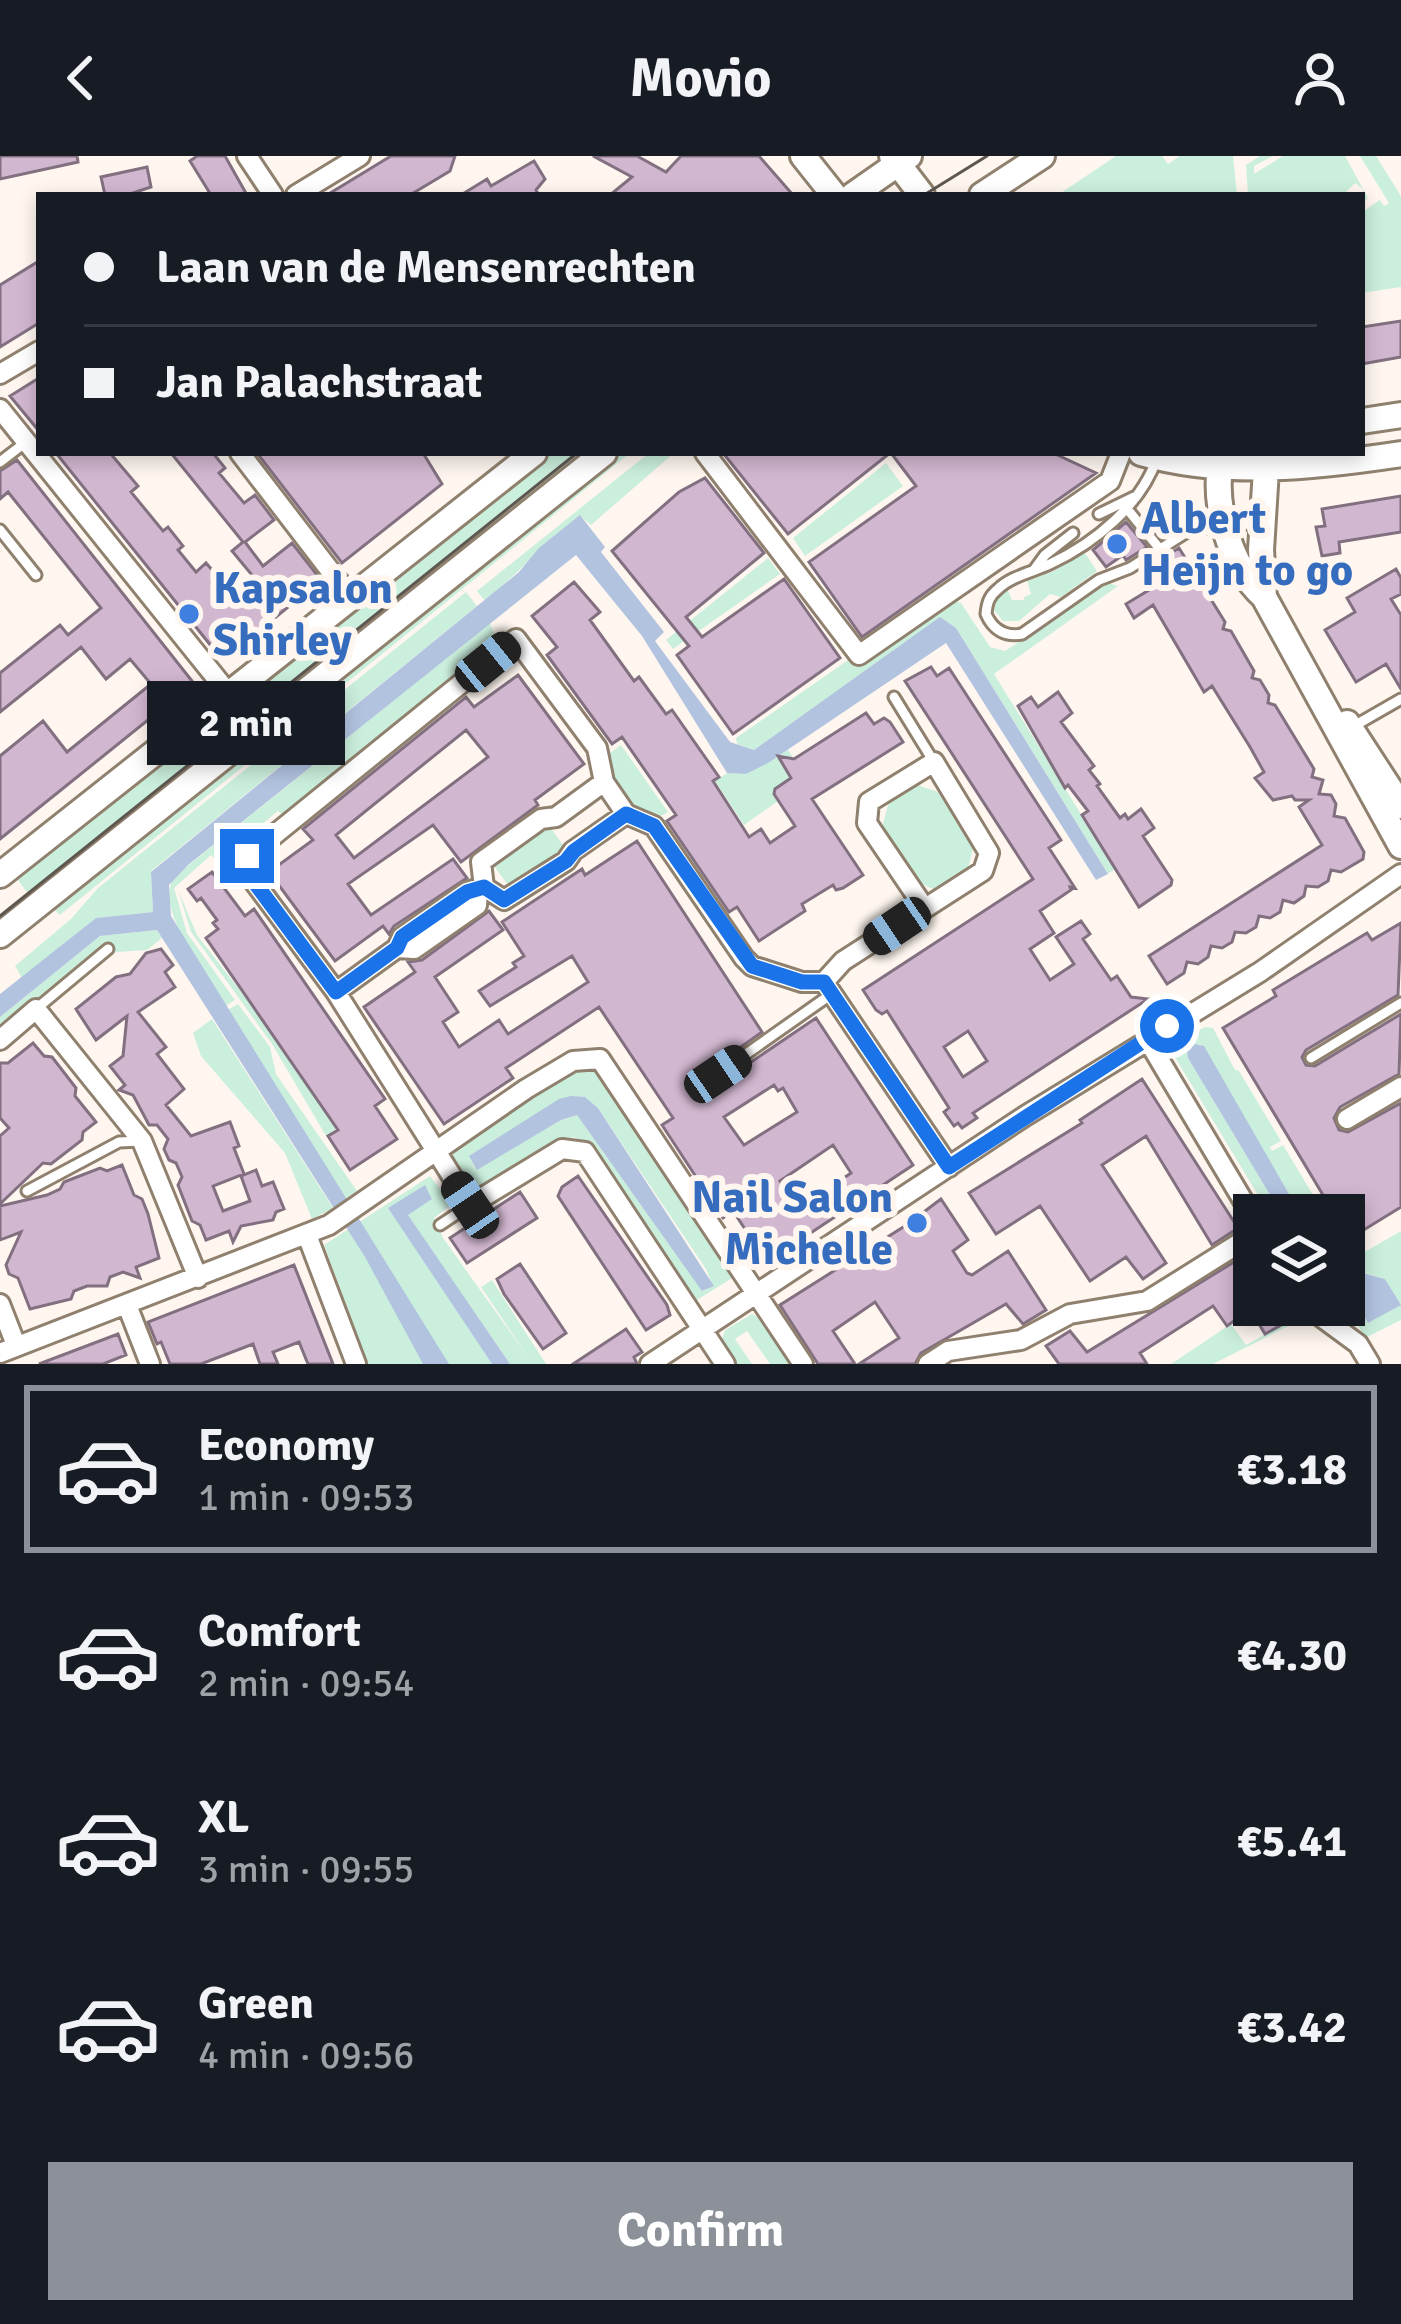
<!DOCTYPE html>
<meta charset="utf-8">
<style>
body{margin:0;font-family:Signika,sans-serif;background:#20242c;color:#f1f3f6;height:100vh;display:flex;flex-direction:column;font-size:45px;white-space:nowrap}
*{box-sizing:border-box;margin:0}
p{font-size:39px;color:#9ea1a6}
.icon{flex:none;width:66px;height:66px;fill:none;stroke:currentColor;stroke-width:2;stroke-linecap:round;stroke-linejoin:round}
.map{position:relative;height:1208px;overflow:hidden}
.panel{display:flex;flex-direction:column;background:#171b24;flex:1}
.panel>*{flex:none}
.hud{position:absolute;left:36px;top:36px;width:1329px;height:264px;border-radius:0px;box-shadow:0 6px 18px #0003;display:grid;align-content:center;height:264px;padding:0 48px;background:#171b24}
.controls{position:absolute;left:1233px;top:1038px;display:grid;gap:24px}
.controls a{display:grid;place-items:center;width:132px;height:132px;border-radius:0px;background:#171b24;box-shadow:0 6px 18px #0003;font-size:60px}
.end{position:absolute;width:54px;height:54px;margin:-27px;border:15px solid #1a73e8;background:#fff;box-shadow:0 0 0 6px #fff}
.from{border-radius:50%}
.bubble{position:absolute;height:84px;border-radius:0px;background:#171b24;box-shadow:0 6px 18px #0003;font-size:39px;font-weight:800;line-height:84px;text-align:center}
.car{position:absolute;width:36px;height:72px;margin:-36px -18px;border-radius:15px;box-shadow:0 0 9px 3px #0007;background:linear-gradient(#222 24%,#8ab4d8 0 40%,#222 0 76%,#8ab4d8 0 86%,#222 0)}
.hud b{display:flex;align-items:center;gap:42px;height:114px;font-size:45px}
.hud b+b{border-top:3px solid #363941}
.hud i{width:30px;height:30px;background:#f1f3f6}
ul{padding:21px 0 0;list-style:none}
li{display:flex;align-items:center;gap:36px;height:168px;margin:0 24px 18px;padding:0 24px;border:6px solid transparent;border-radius:0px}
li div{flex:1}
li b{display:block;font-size:45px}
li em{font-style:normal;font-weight:800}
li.on{border-color:#8c9099}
li>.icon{width:108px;height:108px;stroke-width:1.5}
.action{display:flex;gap:24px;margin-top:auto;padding:24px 48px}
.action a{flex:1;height:138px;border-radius:0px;background:#8c9099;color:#fff;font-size:48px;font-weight:800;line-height:138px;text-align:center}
header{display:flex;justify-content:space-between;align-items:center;height:156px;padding:0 48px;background:#171b24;font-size:54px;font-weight:800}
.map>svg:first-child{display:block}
.green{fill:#cbefdd;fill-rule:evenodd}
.water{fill:#b2c3e0}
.building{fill:#d2b7d0;stroke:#827080;stroke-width:3;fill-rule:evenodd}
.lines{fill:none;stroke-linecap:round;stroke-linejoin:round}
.lane-casing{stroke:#90806e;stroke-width:15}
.street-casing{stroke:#90806e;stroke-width:24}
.secondary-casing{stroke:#90806e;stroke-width:30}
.lane{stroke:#fff;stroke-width:9}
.street{stroke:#fff;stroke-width:18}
.secondary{stroke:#fff;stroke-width:24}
.tram{stroke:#5d5750;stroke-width:3}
.route{stroke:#1a73e8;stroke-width:15}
.shop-dot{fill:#3f7fe0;stroke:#fef6ef;stroke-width:4.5}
.labels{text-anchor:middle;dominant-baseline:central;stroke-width:12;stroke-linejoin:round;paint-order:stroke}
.shop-label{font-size:45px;font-weight:bold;fill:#366cbe;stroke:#fef6ef;text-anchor:start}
</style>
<header><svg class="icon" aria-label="back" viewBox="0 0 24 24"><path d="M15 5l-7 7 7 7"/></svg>Movio<svg class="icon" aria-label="person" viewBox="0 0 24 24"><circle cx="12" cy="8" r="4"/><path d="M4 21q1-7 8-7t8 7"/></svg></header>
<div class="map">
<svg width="1401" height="1208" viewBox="0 0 1401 1208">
<rect width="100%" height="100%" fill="#fef6ef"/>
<path class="green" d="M1116,0H1162L1168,8L1180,0H1233L1237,39H1058Z
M1260,0H1273L1254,10V18L1283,0H1345L1368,42L1362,48L1363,33L1355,27L1343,39H1248L1246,9Z
M1360,0H1376L1401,40V131L1362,137V56L1380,44L1384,50L1389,47Z
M542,297H591L99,691L94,686L29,739L15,720Z
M617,297H630L60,759L50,749L70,738Z
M649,297H674L591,369L580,360C546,386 518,417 485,445L477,435Z
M886,307L903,330L805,400L793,382Z
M1083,394L1097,415L1061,441L1050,438L1019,465H1003L994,454L997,440L1007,432L1012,444H1024V441L1031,438L1027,425L1054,415Z
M768,402L780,418L673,493L666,484Z
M1108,427L1118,430L994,518L1115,713L1108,718L956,472L940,462L754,594L737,588L736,582L851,502L859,511L953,445L961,447L990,491L1005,495Z
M466,436L477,450L151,715L153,756L96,762L22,822L15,810L71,763L98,732Z
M490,467L495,481L456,512L463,522L287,663L278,655L217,705L211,699L174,732L187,777L235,844L226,850C208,821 153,753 174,721Z
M621,589L668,656L656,663L635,658L608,619L610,597Z
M788,594L801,614L782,627L781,643L744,669L715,625L727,617L746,618Z
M915,628L938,636L974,689L966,720L935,734L920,727L882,671L889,646Z
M550,671L566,693L515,739L489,703L529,674Z
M178,734L197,779L275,879L337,972L326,980L272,888L191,776Z
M157,774L162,782L147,794L103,797L41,846L35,841L39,851L0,884V861L100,780Z
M238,848L270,891L276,918L357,1035L345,1043L228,854Z
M212,863L333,1052L312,1063L285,997L201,900L193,877Z
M1205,871L1213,872L1235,914L1239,915L1281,985L1270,991L1272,995L1283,989L1325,1059H1301L1200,888L1188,902L1282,1059H1270L1173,898L1177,886Z
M586,911L599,917L737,1119L692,1147L586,988L574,981L561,984L481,1035L465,1031L447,1002L450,991L566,914ZM585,941L598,952L706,1113L713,1130L703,1135L577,959L561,964L476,1013L470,1001Z
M430,1020L452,1048L434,1062L443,1082L528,1201L481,1131L492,1124L546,1208H510L407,1059L432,1043L425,1030L389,1053L492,1208H368L324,1089Z
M1401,1075V1164L1365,1182L1344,1144V1135L1354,1143L1368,1167L1400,1148L1385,1123L1347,1112L1349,1105Z
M752,1158L762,1164L792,1208H770L747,1175L735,1183L752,1208H732L720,1190L725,1174Z
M1292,1163L1294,1167L1213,1208H1171L1231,1168L1246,1189Z"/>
<path class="water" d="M580,359L605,391L601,396L664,476L655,485L730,586L754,594L940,461L956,472L1108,718L1096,724L946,487L768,607L746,618L727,617L642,480L576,399L188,709L169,729L171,760L449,1208H423L365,1101L157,774L100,780L0,861V838L96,762L153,756L151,716L519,416L539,392Z
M1194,888L1204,890L1301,1059H1282L1188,902L1187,895Z
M571,940L585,941L598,952L714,1130L702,1135L577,959L561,964L477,1014L469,1000L559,943Z
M425,1029L432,1043L408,1059L510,1208H492L388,1052Z
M1344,1112L1385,1123L1401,1149L1368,1167L1354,1143L1344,1135Z"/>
<path class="building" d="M0,0H77L78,6L0,23Z
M197,0H225L247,39H211L190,5Z
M391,0H455L450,15L410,39H327Z
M593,0H637L666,16L681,0H759L793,39H610L632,21Z
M534,5L545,23L536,34L539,39H461L487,23L491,30Z
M147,11L151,31L127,39H105L101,21Z
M39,105V167L0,191V129Z
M1401,165V201L1362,208V171Z
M39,222V275L10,240Z
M56,297H110L138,330L131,336L163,375L168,371L183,390L178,394L196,416L206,407L219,422L212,427L230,447L257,425L232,395L243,386L171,297H213L225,312L219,317L244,347L255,339L274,364L245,386L263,410L292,387L321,424L226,502L220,501Z
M257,297H423L442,328L342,407Z
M723,297H890L788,378Z
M891,297H1053L1096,317L862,481L809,406L916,330Z
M17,304L192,525L189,531L0,683V600L43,565L67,596L151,528L130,503L106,523L81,491L0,556V517L60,469L68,479L101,452L8,336L0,343V315Z
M705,322L764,397L686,461L702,481L784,423L840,502L733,578L677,499L689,490L612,395L679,336Z
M1401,340V376L1339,386L1340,397L1322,400L1316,371L1325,370L1322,353Z
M1126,366L1147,391L1126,404L1123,399L1106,411L1093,394Z
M1179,392L1225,466L1223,473L1231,475L1254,515L1252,522L1260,524L1269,539L1268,547L1275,549L1314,613L1312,621L1323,624L1319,638L1331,639L1336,648L1334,660L1345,662L1364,696L1363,703L1341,716L1331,714L1328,725L1318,731L1306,730L1304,740L1294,747L1283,744L1280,756L1270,762L1259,760L1256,771L1246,777L1235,776L1232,786L1222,792L1211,790L1208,801L1198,808L1187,806L1184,817L1167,828L1149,800L1322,689L1299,651L1309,644H1295L1292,640L1273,644L1255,622L1264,616L1250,591L1212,530L1204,536L1153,449L1134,462L1126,448L1154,431L1143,414Z
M1396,413L1401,422V438L1391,443L1401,459V533L1386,508L1356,526L1325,474L1355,456L1347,442Z
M574,426L600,456L590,464L634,525L639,521L666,558L672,554L719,621L713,625L749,681L761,673L770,687L795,670L774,638L775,633L791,622L778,600L794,603L866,557L874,568L884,562L890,566L903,586L812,643L863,719L843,732L836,734L833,729L802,748L805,755L759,785L737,751L729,756L667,665L676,659L622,581L612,588L547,499L557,491L532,460Z
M931,511L937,520L949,512L1061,684L1049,692L1075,732L1070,731L1071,734L1040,755L1054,777L1030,793L1050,824L1074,808L1056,781L1081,765L1090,778L1083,783L1111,824L1117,820L1131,841L1148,843L973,957L977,962L962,972L958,967L954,970L944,956L949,952L887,855L882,858L876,854L863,834L1033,723L905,525ZM968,875L987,905L963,921L944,891Z
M518,519L584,608L535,644L538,649L461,706L433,669L348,728L371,759L453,703L467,722L394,770L389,778L383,770L335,805L269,716L313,684L303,673L466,541L474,551ZM466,574L488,601L354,702L336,679Z
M1058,536L1072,557L1061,566L1094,610L1089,614L1100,628L1097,630L1120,662L1125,658L1128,663L1141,653L1154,672L1143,680L1172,724L1171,729L1139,751L1082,659L1088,655L1068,629L1065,632L1018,550L1031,541L1038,551Z
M637,685L762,876L697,922L695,935L707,936L816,862L913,1009L767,1106L733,1055L723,1062L704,1033L662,969L673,962L599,851L506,912L513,922L444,968L364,851L415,816L408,806L422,804L489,755L503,774L435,821L458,856L443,866L459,891L499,864L508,878L588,826L572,800L490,850L479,835L516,811L513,807L524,800L502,766L582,713L585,719ZM774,929L778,935L783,932L797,956L744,989L724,961ZM833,989L851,1017L798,1053L780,1025Z
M212,716L245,760L254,753L385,943L375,950L397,983L350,1014L328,980L338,974L206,782L218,773L213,767L217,764L201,742L197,745L188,733Z
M1401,767L1398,839L1306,894L1302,901L1306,909L1315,910L1401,858L1399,918L1340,951L1334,962L1339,974L1348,976L1401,947V1051L1349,1083L1344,1074V1059H1335L1223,872L1276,840L1273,834L1357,783L1367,777L1372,784Z
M161,793L173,809L165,816L175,831L138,856L166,891L157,898L184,933L166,949L191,980L230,966L239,990L234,992L244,1018L213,1030L223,1055L250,1045L241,1020L256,1014L262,1030L273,1026L284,1053L276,1056L273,1064L241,1070L233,1086L229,1075L206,1084L200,1069L192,1065L178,1029L182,1021L176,1007L169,1004L164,993L168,983L157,969H149L133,939L119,934L125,929L110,910L123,900L127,860L96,884L76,853L116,821L130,818L146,797Z
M33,887L44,900L52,901L76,932L75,940L96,966L83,976L82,984L51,1008L43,1007L0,1048V980L9,972L0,962V907H8Z
M1142,923L1238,1072L1212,1089L1146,980L1102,1009L1166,1107L1143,1123L1126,1101L1090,1125L1040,1050L996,1078L969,1037L1082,967L1080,964Z
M122,1009L134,1039L142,1043L148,1058L159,1102L136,1111L140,1122L123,1116L110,1121L107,1130H87L74,1135L71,1143L30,1153L18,1122L9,1118L6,1109L21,1076L0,1084V1050L47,1039L60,1033L64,1026L100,1012L107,1015Z
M578,1020L667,1149L670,1159L646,1174L558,1040L562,1031Z
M520,1036L537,1062L467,1107L450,1082Z
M941,1043L968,1084L953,1095L967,1117L972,1119L1008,1095L1046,1154L1023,1168L1006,1148L921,1197L915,1208H859L899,1182L875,1146L833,1175L855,1208H818L780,1149L908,1068Z
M1252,1095L1254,1149H1284L1292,1163L1265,1178L1250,1153L1227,1170L1213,1150L1140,1197L1147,1208H1059L1046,1190L1070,1175L1087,1196Z
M520,1108L566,1177L543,1193L504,1138L497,1123Z
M294,1109L333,1208H308L299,1186L273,1196L278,1208H260L253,1188L201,1208H170L161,1186L157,1188L148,1166Z
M626,1173L642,1196L634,1201L637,1208H573Z
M118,1178L126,1199L103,1208H39Z"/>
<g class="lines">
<defs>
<path id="lane" d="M1157,302C1141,349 1095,387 1050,408C1033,416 1011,420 998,433C989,440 987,447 986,458C993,474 1005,481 1022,478L1099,424L1130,412L1192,373L1261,367
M0,306L26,286
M1128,354L1159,392
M1099,358L1134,341
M0,374L36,419
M1034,414L1045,399L1073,377
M894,541L934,606
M1354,570L1401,543
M36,853L108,793
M1311,902L1401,847
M702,929L830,839
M27,1035L119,986L141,985
M440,1069L470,1049"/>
<path id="street" d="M247,0L273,39
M296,39L360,0
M0,218L39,195
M0,253L229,538
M240,297L352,443
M705,297L859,499L1110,325L1121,297
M484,731L504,744L566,705L573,695L626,658
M484,731L481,706L541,663L556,661L604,626
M397,792L414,793L477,749L478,735
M824,826L843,805L983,715L989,697L934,606L869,646L867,667L924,751
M336,836L397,792L402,781L467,736L484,731
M1147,883L1254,1063
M0,884L36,853L142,985L198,1122
M1347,963L1401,931
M307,1079L356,1208
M0,1148L16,1189
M127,1149L150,1208
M1305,1149L1358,1188L1370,1208
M0,1197L329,1069L526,933L573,905L600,903L803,1208
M650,1208L1025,960L1260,816L1401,718
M725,1208L585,996L562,993L470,1049L336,836L249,719L247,701L516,483L597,592L604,626L626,658L654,670L744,802L752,810L802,826H824L949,1011
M928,1208L948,1195L1021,1184L1070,1158L1147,1145L1254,1078"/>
<path id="secondary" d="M803,0L834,39
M892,0L922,39
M853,39L909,0
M982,39L1042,0
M1362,265L1401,259
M1141,297C1225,321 1315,311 1401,298
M1267,297L1261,394L1264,441L1401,690
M1222,299C1211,346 1229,409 1264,441
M1347,567L1401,650
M0,719L534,297
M0,779L604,297"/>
</defs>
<use href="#lane" class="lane-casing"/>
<use href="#street" class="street-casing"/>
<use href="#secondary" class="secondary-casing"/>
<use href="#lane" class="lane"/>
<use href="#street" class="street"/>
<use href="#secondary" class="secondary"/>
<path class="tram" d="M924,39L987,0
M0,760L577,297"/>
</g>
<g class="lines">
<path class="route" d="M247,700L249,719L336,836L397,792L402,781L467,736L484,731L504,744L566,705L574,695L626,658L654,670L752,810L802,826H824L949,1011L1167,870"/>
</g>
<g class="shop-dot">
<circle cx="1117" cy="388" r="12"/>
<circle cx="189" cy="458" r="12"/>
<circle cx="917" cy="1067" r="12"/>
</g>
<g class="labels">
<g class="shop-label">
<text x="1141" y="362">Albert<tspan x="1141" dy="52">Heijn to go</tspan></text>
<text x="213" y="432">Kapsalon<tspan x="213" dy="52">Shirley</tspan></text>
<text x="893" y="1041" text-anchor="end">Nail Salon<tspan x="893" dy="52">Michelle</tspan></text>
</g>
</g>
</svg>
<div class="controls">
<a><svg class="icon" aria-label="layers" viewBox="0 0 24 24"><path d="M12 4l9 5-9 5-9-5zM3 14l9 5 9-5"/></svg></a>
</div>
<i class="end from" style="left:1167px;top:870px"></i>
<i class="end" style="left:247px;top:700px"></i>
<div class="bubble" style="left:147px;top:525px;width:198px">2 min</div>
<i class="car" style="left:488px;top:506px;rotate:51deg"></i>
<i class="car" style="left:897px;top:770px;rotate:236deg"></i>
<i class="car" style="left:718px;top:918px;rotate:56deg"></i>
<i class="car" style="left:470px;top:1049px;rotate:326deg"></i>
<div class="hud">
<b><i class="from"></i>Laan van de Mensenrechten</b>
<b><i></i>Jan Palachstraat</b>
</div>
</div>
<section class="panel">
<ul>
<li class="on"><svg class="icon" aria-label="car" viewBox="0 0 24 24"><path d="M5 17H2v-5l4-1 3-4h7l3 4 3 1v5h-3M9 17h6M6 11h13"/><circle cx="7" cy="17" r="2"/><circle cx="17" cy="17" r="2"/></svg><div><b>Economy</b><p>1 min · 09:53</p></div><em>€3.18</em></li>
<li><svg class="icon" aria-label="car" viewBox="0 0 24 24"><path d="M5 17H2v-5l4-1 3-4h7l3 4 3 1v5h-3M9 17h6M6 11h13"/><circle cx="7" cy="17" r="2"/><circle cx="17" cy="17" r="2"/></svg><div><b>Comfort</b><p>2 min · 09:54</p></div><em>€4.30</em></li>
<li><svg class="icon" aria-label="car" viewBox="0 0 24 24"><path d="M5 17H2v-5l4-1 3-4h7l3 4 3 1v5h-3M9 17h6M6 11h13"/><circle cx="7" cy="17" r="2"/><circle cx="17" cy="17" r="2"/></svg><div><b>XL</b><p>3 min · 09:55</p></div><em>€5.41</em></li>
<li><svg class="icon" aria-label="car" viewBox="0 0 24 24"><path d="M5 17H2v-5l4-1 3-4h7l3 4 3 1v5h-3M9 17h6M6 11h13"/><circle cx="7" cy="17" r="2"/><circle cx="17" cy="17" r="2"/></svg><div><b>Green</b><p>4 min · 09:56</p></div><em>€3.42</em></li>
</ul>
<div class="action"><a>Confirm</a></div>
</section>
